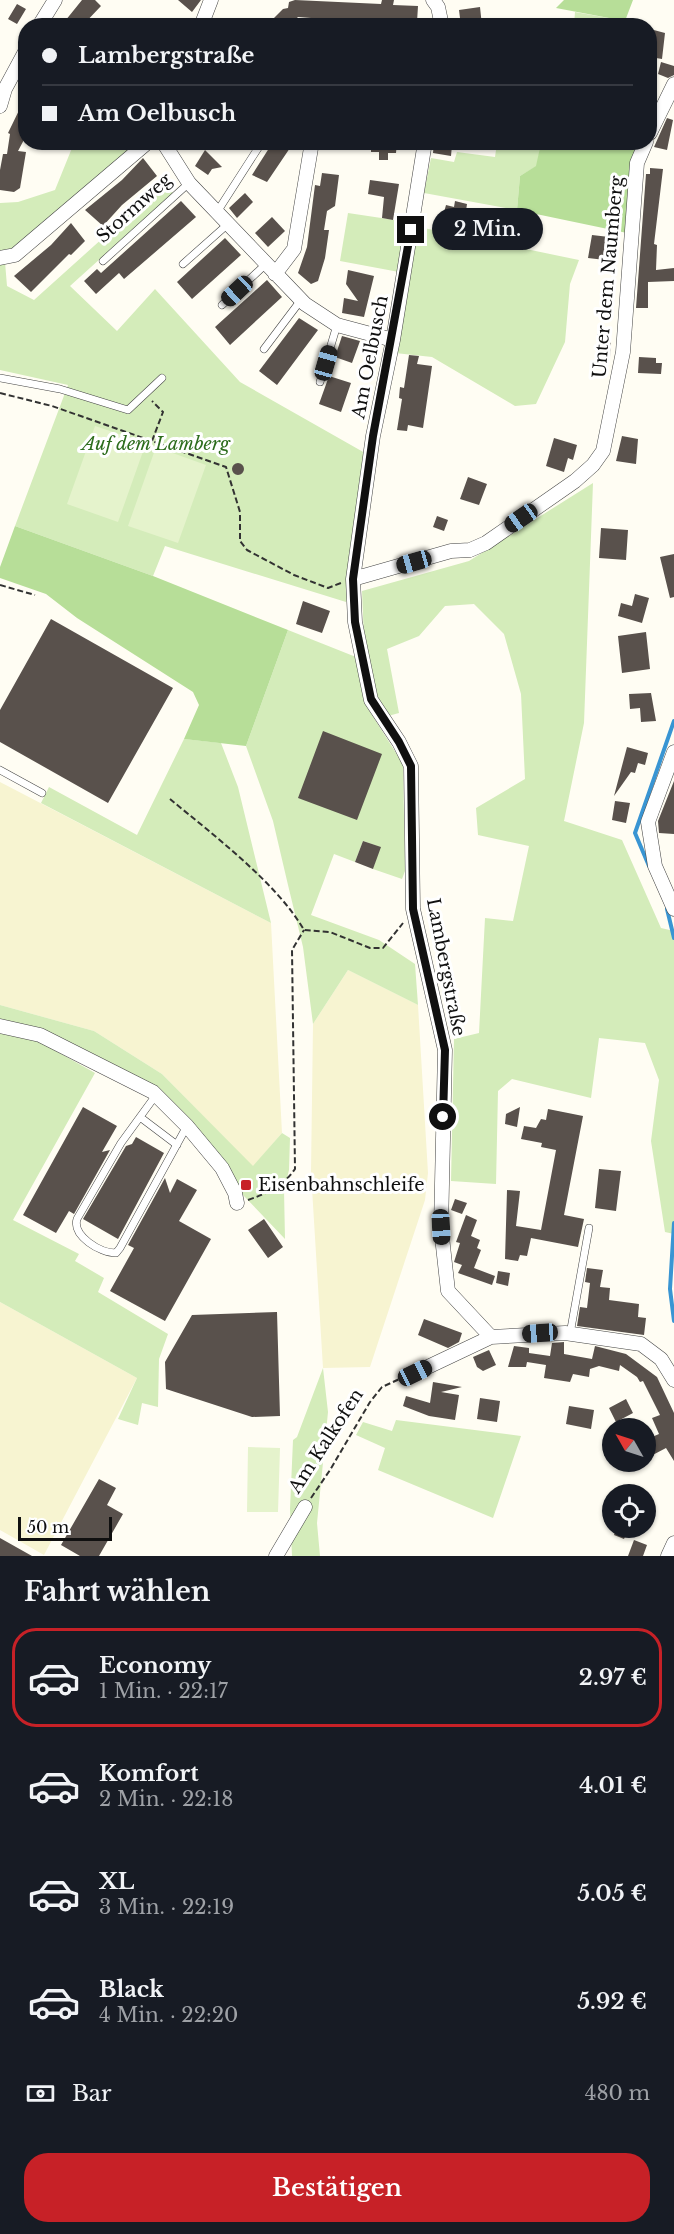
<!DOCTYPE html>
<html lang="de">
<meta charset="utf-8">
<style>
body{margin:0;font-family:"Libre Baskerville",serif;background:#20242c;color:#f1f3f6;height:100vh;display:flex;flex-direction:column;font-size:22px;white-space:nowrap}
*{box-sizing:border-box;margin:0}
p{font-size:20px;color:#9ea1a6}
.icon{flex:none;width:33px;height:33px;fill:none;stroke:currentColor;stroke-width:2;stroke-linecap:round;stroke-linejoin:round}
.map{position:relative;height:1556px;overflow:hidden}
.details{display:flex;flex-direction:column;background:#171b24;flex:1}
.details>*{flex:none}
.top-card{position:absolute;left:18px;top:18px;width:639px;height:132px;border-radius:24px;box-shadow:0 2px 4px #0004;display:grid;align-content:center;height:132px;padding:0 24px;background:#171b24}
.needle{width:39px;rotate:309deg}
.buttons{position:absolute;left:602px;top:1418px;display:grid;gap:12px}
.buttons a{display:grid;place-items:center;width:54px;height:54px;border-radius:50%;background:#171b24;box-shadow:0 2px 4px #0004;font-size:30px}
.scale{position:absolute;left:18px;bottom:15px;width:94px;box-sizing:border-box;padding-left:6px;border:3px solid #101010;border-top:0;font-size:16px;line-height:21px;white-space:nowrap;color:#101010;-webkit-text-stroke:4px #fff;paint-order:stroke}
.end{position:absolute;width:27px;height:27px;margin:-14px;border:8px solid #101010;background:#fff;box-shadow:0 0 0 3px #fff}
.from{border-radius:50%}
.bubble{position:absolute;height:42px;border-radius:21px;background:#171b24;box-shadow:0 2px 4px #0004;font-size:20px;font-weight:600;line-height:42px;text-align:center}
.car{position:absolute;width:18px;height:36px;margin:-18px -9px;border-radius:8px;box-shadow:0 0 4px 2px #0007;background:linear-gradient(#222 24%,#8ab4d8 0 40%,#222 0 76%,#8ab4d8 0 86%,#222 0)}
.top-card b{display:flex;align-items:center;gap:21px;height:57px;font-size:22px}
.top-card b+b{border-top:2px solid #363941}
.top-card i{width:15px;height:15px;background:#f1f3f6}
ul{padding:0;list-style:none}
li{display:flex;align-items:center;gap:18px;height:99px;margin:0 12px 9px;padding:0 12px;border:3px solid transparent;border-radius:24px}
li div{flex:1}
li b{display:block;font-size:22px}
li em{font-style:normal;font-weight:600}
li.on{border-color:#c72127}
li>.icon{width:54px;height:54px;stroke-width:1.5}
h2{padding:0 24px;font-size:27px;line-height:72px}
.pay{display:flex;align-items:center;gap:15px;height:66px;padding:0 24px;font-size:22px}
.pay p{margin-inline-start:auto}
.button{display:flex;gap:12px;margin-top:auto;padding:12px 24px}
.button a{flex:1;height:69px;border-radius:24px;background:#c72127;color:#fff;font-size:24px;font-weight:600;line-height:69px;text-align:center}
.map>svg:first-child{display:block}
.farmland{fill:#f7f4d1}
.green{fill:#d4ecba}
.forest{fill:#b7de98}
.pitch{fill:#e5f3cc}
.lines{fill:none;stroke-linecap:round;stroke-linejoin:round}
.stream{stroke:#3995d3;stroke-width:4}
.building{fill:#59514c}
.service-casing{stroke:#434343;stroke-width:8}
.minor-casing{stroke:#434343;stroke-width:15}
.path{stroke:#323232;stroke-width:2;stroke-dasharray:6 3;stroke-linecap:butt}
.service{stroke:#fff;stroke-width:7}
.minor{stroke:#fff;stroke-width:14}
.route{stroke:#101010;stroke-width:8}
.poi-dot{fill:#c72127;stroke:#fff;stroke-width:2}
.labels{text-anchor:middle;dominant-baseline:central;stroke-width:6;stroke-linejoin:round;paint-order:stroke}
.street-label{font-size:18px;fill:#101010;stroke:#fff}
.park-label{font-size:18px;font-style:italic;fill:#2c6c1c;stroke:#fff}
.poi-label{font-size:18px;fill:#101010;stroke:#fff;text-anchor:start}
</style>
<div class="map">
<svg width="674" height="1556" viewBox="0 0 674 1556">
<rect width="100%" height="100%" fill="#fffdf3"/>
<path class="farmland" d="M0,782L271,923L282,1133L253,1167L162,1074L94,1031L0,1005Z
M348,970L418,1005L428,1173L425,1200L370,1367L323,1368L311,1172L313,1024Z
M0,1302L137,1378L44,1555L0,1530Z"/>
<path class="green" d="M575,12L625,21L627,25H574Z
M74,143H142L13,252L0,255V203L18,202L55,190Z
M497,143H541L537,166L520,176L517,210L424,193L431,158L454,162L457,152L495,157Z
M164,183L173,193L70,286L117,331L155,289L240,382L365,453L346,602L165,546L153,576L15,526L68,385L0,370V261L5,262L7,286L34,300Z
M348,213L408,222L399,272L340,261Z
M414,226L579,260L570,284L565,342L536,404L515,406L432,357L395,353Z
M593,483L584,723L564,821L622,840L661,928L674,931V1234L665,1232L651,1141L659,1080L645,1043L599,1038L591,1098L512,1079L498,1091L496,1184L451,1181L454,1039L479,1033L485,918L513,921L529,846L478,835L476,808L525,779L521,694L504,634L474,604L445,606L419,636L387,649L399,713L388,716C363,680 364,633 362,591L469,561Z
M288,630L356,657L365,704L403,764L405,871L402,879L373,869L380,847L363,841L355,862L334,854L311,915L379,940L415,964L418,1005L348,970L313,1024L303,947L288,885L273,821L246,746Z
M184,739L221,743L238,787L271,923L41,803L49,787L137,835Z
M0,1005L94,1031L162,1074L253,1166L282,1133L290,1138L289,1170L284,1190L285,1239L243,1195L226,1163L156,1089L0,1021Z
M0,1033L40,1042L95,1073L13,1220L79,1254L75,1261L104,1278L98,1292L168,1334L159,1359L158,1407L142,1403L138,1425L118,1419L137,1378L0,1302Z
M323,1368L328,1412L317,1523L320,1556H292L290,1509L293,1440L297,1437Z
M396,1420L521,1436L493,1518L378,1470L385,1448L356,1435L363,1422L392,1431Z"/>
<path class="forest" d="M564,0H633L625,21L556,8Z
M541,143H642L627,233L517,210L520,176L536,166Z
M15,526L153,576L288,630L246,746L184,739L199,705L193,692L77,618L46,594L0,578V567Z"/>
<path class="pitch" d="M95,426L146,443L118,522L67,504Z
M156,447L206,465L178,543L128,526Z
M248,1447L280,1448L278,1512H247Z"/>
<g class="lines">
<path class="stream" d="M649,866L635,833L674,721
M667,909L674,938
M674,1223L670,1289L674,1321"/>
</g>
<path class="building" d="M82,0H95L101,6L82,26H61Z
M178,0H201L192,12Z
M295,0L381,4L382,0H394L393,5L418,6L417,22L401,20L400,26H386V20L348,18L347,26H336L337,20L298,17L289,26H266L283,9L288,8L289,2Z
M17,4L26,9L17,24L8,19Z
M480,7L482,26H461L459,10Z
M650,29L665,33L662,59L650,57Z
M661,62L674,66V75L668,78L658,74Z
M26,96V136L18,151L26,152L20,188L14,192L0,190V170L3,154H7L10,134L8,133Z
M667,118L673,120L667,150L654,147Z
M273,142H294L267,182L252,175Z
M371,142H397L396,153H388V160H379V152H371Z
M434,142L452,145L451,156L433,153Z
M205,150L222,167L212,169L208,175L195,166Z
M143,158L157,176L122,205L103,226L85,210L122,180Z
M650,168L663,169L654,244L657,245L656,270L674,268V281L648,282V308H636L646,174H650Z
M322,173L339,175L335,206L327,211L324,230H329L325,258L318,281L311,284L298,273L307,247L315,185L320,186Z
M370,180L399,184L393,220L382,218L384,197L368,194Z
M245,193L253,202L237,218L229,208Z
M181,201L196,217L124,279L119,273L96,294L84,281L97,269L101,273Z
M455,201L467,204L465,218L459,217L457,224L442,220L446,205L454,207Z
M272,217L285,231L268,247L255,233Z
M71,223L85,241L71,255L69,254L31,292L14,276L51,245Z
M592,235L609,237L605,260L588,258Z
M225,238L241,255L192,299L177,282Z
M348,270L374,276L364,317L342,313L344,298L358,301L346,284Z
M267,280L282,297L230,345L215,327Z
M299,318L318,330L277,385L259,371Z
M597,334H611L610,357H597Z
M342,336L360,341L352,363L335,357Z
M409,355L419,356L417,364L432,366L423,428L408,425L407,431L397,430L402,399L399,398L400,387L404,388Z
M639,357L656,358V363H662L661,374L638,373Z
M329,376L351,383L341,412L319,404Z
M622,436L638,439L636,464L616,461Z
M554,438L577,445L573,460L568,458L564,472L546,466Z
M232 469a6 6 0 1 1 12 0a6 6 0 1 1-12 0Z
M468,477L487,484L479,505L460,499Z
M437,516L448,520L444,531L433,527Z
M601,528L628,530L626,560L599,558Z
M674,554V597L670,598L660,557Z
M635,594L649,598L642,623L618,616L621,603L632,606Z
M303,601L330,611L322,633L296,624Z
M51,619L173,688L108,803L0,742V710Z
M646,632L650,669L622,673L618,636Z
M651,693L656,721L641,722L640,708L630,709L629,694Z
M323,731L382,754L357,820L298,798Z
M627,747L648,753L645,765L638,763L635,773L631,772L614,796Z
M674,781V834L659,833L658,821Z
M615,801L630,803L626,823L612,820Z
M363,841L381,847L373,869L355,862Z
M83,1107L117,1126L102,1152L110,1150L74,1214L69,1211L56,1233L23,1215Z
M520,1107L517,1127L505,1124L506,1114Z
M548,1109L583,1116L564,1215L584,1219L578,1247L531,1238L527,1256L520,1255L518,1261L505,1259L507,1190L520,1191L516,1226L541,1230L556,1150L541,1147L542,1143L521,1139L524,1126L536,1128L541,1119L546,1120Z
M136,1137L164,1153L118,1239L83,1219L126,1146L132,1144Z
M599,1169L621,1171L616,1211L595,1208Z
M165,1178L170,1193L177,1179L197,1190L179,1221L211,1239L165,1321L110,1291L134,1248L128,1245Z
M455,1199L467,1203L462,1214L451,1210Z
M466,1215L477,1220L471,1236L480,1240L477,1248L481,1250L474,1268L495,1276L492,1285L458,1273L462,1265L454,1262L460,1243L456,1242Z
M264,1219L283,1247L268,1258L248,1230Z
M587,1268L603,1270L600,1287L610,1288L609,1300L639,1304L638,1317L646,1318L644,1335L577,1326L580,1307L587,1308L590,1283L585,1282Z
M498,1271L510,1273L508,1286L496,1283Z
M277,1312L280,1416L252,1417L166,1389L165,1362L192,1315Z
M424,1319L462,1333L459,1342L448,1348L418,1335Z
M564,1342V1354L575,1356L592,1359L595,1346L626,1354L657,1377L674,1413V1461L666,1448L645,1459V1440L659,1434L652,1418L660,1415L643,1381L640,1382L637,1377L620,1365L619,1371L599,1366L590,1369L589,1377L573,1374L570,1382L544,1378L546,1365L527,1362L526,1367H508L514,1346L529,1348V1353L550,1356L552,1343Z
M489,1350L496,1365L483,1371L477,1367L473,1357Z
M433,1382L462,1387L441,1392L459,1395L455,1420L429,1416L403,1406L406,1396L430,1403Z
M480,1398L500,1401L497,1422L477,1419Z
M626,1399L633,1413L616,1422L609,1408Z
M569,1406L594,1410L591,1429L566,1424Z
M99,1479L116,1488L107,1505L123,1514L99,1556H80L61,1545Z
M617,1527H629L624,1539L614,1535Z
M0,1538L32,1556H0Z
M634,1540L647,1545L643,1556H628Z"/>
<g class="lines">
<defs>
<path id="service" d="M217,212L262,142
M103,261L189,183
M183,264L228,224
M222,305L266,264
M264,349L301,300
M0,378L60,389L128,410L162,378
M320,382L337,325
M0,770L42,793
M156,1095L121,1143L77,1219C72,1236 100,1253 116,1253L120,1248L187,1126
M140,1117L177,1145
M570,1334L589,1228"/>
<path id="minor" d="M433,0L438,7L442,26
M39,26L55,0
M201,26L211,0
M0,106L5,89L26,50
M650,133L674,84
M163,142L189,183L305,304L337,325L393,340
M425,142L393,340L373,436L353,579L355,622L371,700L399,742L411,766L413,909L445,1050L441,1228L448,1291L491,1337
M0,258L15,255L148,142
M275,274L294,249L312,142
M353,579L451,551L470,550L486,543L575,481L593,465L603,451L623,352L637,163L646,142
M674,752L648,822L655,866L674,909
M0,1026L40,1035L153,1092L187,1126L222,1168L235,1193L237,1203
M415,1373L491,1337L565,1333L641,1344L661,1359L674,1380
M276,1556L305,1507
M668,1556L674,1543"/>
</defs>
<use href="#service" class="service-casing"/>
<use href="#minor" class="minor-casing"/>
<path class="path" d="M0,393L52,406L226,467L240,512V541L247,550L294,575L328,588L341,583
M152,441L163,412L152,401
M0,585L35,595
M170,799C212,834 277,883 304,930L330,932L370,948H383L403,923
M248,1200C268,1193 283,1186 295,1169L292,950L304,930
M311,1498L330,1470L370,1402L382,1387L404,1377"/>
<use href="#service" class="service"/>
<use href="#minor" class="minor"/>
</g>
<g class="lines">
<path class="route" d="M411,230L373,436L353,579L355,622L371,699L399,742L411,766L413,909L445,1050L443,1117"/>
</g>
<rect class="poi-dot" x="240" y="1179" width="12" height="12" rx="3"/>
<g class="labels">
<g class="street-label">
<text transform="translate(134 208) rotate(-42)">Stormweg</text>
<text transform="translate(608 277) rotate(-85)">Unter dem Naumberg</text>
<text transform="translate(370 357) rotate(-79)">Am Oelbusch</text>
<text transform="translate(446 967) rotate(79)">Lambergstraße</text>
<text transform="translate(326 1441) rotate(-57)">Am Kalkofen</text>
</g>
<g class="park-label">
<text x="156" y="444">Auf dem Lamberg</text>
</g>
<g class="poi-label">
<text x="258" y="1185">Eisenbahnschleife</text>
</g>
</g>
</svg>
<div class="buttons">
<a><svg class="needle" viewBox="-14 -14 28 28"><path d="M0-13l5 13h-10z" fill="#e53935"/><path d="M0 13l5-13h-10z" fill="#9ea1a6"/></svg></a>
<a><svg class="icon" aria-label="locate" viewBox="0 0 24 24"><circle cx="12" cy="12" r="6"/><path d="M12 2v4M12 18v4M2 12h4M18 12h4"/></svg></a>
</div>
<div class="scale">50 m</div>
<i class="end from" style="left:443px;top:1117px"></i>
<i class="end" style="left:411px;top:230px"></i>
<div class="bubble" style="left:432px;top:208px;width:111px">2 Min.</div>
<i class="car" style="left:237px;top:291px;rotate:227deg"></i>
<i class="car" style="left:326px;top:363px;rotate:16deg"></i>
<i class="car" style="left:521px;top:518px;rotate:235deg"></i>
<i class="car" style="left:414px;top:562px;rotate:254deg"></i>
<i class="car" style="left:441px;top:1227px;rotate:177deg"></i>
<i class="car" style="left:540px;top:1333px;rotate:266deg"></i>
<i class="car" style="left:415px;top:1373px;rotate:64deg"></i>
<div class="top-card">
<b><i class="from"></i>Lambergstraße</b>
<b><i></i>Am Oelbusch</b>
</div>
</div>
<section class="details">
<h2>Fahrt wählen</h2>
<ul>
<li class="on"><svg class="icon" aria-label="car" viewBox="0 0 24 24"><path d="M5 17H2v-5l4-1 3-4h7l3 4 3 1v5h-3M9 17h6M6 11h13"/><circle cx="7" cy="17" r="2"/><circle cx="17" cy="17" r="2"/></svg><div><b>Economy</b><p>1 Min. · 22:17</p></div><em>2.97 €</em></li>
<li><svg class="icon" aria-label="car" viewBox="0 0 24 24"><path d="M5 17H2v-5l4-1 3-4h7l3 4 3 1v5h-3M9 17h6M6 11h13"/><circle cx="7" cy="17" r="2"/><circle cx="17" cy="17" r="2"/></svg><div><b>Komfort</b><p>2 Min. · 22:18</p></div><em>4.01 €</em></li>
<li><svg class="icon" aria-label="car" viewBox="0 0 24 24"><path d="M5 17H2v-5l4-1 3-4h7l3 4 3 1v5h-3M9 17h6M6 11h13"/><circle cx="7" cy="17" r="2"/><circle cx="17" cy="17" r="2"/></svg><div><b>XL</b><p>3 Min. · 22:19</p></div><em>5.05 €</em></li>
<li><svg class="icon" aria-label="car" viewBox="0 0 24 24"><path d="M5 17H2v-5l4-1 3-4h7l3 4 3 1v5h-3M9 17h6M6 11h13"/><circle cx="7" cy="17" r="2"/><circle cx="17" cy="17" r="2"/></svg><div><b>Black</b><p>4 Min. · 22:20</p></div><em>5.92 €</em></li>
</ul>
<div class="pay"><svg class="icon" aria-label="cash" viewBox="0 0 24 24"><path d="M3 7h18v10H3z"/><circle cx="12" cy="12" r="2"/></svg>Bar<p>480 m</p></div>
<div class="button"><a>Bestätigen</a></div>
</section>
